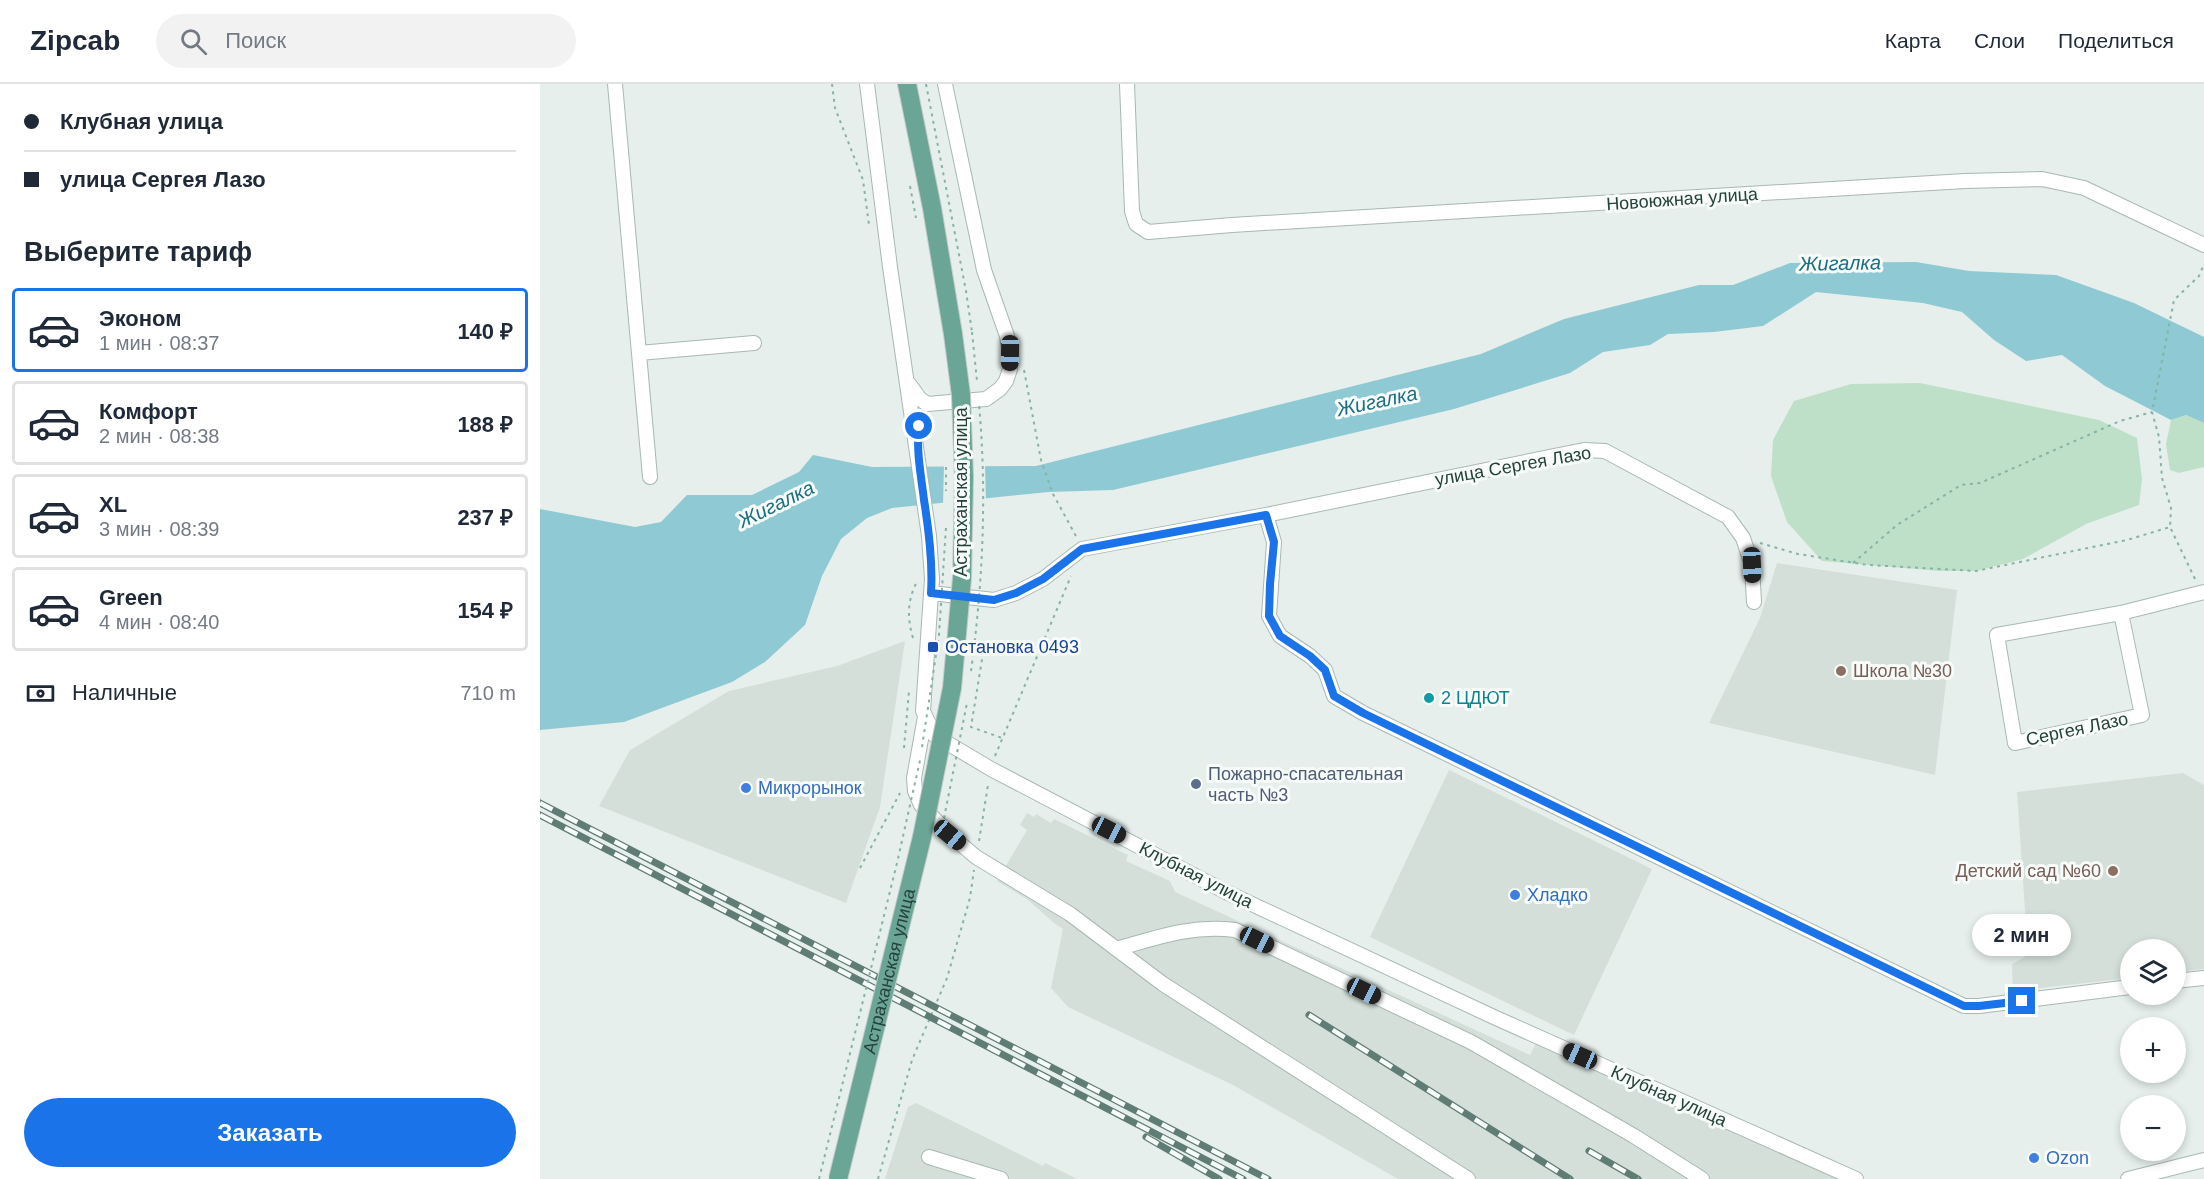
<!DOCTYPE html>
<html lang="ru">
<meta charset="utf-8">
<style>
body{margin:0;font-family:Helvetica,sans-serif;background:#f2f2f3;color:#1f2937;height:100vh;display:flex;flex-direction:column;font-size:22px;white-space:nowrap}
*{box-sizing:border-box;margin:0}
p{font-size:20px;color:#747a83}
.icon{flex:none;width:33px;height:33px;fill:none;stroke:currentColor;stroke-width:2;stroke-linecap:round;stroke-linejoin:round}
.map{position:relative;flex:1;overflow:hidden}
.panel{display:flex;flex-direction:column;background:#fff;width:540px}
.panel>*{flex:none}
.hud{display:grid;align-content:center;height:132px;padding:0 24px;background:#fff}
.fabs{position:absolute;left:1580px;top:855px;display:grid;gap:12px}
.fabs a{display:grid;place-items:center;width:66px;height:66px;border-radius:50%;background:#fff;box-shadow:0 3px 9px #0003;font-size:30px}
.end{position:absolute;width:27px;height:27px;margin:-14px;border:8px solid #1a73e8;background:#fff;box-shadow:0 0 0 3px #fff}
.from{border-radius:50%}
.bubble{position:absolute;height:42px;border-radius:21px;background:#fff;box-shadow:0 3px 9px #0003;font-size:20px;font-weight:800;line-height:42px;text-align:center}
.car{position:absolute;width:18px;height:36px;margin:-18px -9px;border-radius:8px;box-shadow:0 0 4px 2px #0007;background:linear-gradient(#222 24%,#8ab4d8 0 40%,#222 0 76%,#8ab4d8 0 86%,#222 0)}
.hud b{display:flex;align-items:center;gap:21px;height:57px;font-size:22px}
.hud b+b{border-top:2px solid #e0e1e3}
.hud i{width:15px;height:15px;background:#1f2937}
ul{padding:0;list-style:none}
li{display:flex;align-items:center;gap:18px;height:84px;margin:0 12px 9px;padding:0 12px;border:3px solid #e0e1e3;border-radius:6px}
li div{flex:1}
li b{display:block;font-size:22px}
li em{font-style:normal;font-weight:800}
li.current{border-color:#1a73e8}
li>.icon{width:54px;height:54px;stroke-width:1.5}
h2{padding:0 24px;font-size:27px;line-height:72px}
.pay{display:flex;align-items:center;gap:15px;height:66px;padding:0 24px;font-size:22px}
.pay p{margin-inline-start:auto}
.primary-button{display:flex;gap:12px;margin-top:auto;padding:12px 24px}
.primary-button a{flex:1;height:69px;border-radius:36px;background:#1a73e8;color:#fff;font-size:24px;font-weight:800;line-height:69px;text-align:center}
header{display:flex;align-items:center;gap:36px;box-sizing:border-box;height:84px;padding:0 30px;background:#fff;border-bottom:2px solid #e0e1e3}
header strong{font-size:28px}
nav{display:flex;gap:33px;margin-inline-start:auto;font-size:21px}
.search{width:420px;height:54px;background:#f2f2f3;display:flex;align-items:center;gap:15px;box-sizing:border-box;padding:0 21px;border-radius:33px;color:#747a83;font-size:22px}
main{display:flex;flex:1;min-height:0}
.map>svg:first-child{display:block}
.built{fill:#d4dfda}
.green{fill:#bfe0c8}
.water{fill:#8ec9d4}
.pier{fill:#e6efeb}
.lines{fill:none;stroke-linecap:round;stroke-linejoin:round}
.minor-casing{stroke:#a8b8b2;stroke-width:16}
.major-casing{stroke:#c2cac8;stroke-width:20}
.path{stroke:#86b3a5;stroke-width:2;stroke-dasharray:3 4.5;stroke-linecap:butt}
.minor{stroke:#fff;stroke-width:14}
.major{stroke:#6aa596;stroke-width:18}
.rail-casing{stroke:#5f7d75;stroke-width:7}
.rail{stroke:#f7fbf9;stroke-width:4.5;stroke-dasharray:14;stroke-linecap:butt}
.major-bridge-casing{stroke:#c2cac8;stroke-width:20;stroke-linecap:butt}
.path-bridge{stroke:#86b3a5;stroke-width:2;stroke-dasharray:3 4.5;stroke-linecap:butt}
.major-bridge{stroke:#6aa596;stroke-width:18}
.route{stroke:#1a73e8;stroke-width:8}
.transit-dot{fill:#1a4fb4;stroke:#f7fbf9;stroke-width:2}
.education-dot{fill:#8d6e63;stroke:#f7fbf9;stroke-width:2}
.culture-dot{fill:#0f9aa8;stroke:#f7fbf9;stroke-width:2}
.service-dot{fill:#5c6f8a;stroke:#f7fbf9;stroke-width:2}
.shop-dot{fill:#3f7fe0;stroke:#f7fbf9;stroke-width:2}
.labels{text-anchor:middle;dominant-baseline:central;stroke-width:6;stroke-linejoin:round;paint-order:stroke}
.street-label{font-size:18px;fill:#24423a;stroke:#f7fbf9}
.transit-label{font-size:18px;fill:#164399;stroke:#f7fbf9;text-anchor:start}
.education-label{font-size:18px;fill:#785e54;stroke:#f7fbf9;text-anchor:start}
.culture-label{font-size:18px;fill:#0d838f;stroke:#f7fbf9;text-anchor:start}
.service-label{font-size:18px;fill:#4e5e75;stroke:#f7fbf9;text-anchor:start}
.shop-label{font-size:18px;fill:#366cbe;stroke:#f7fbf9;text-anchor:start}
.water-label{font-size:20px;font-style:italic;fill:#1c6f80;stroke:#f7fbf9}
</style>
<header>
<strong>Zipcab</strong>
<div class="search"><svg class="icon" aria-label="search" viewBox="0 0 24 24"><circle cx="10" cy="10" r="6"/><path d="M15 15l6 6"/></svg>Поиск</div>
<nav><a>Карта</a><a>Слои</a><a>Поделиться</a></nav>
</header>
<main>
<section class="panel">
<div class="hud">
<b><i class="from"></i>Клубная улица</b>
<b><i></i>улица Сергея Лазо</b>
</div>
<h2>Выберите тариф</h2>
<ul>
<li class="current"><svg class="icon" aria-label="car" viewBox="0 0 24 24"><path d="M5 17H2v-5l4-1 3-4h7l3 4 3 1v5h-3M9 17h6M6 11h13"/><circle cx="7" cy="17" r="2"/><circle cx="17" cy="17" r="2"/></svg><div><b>Эконом</b><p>1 мин · 08:37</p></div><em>140 ₽</em></li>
<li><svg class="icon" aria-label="car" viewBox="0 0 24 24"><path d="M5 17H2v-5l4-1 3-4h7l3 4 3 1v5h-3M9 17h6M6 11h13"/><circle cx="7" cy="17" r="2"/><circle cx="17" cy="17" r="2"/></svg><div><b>Комфорт</b><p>2 мин · 08:38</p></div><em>188 ₽</em></li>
<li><svg class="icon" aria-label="car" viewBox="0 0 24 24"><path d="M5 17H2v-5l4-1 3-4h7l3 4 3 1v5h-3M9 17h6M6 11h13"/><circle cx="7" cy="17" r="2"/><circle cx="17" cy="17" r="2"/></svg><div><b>XL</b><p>3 мин · 08:39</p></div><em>237 ₽</em></li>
<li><svg class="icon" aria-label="car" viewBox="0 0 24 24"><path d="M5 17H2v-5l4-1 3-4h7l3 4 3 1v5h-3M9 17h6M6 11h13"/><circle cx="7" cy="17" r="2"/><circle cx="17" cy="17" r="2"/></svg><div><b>Green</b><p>4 мин · 08:40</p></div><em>154 ₽</em></li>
</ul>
<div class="pay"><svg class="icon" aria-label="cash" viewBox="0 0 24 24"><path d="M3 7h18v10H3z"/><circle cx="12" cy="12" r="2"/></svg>Наличные<p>710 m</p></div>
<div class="primary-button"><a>Заказать</a></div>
</section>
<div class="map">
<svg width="1664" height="1095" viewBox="0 0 1664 1095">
<rect width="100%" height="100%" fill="#e6efeb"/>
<path class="built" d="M1237,479L1417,506L1395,691L1169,639L1220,534Z
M365,557L340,723L306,819L59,722L90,666L189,607L297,582Z
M909,686L1112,785L1034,951L830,853Z
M1643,689L1664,701V885L1635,888V866H1590V894L1473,907L1472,880L1488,871L1477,708Z
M487,729L494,733L496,730L511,739L514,735L588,771L586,777L630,797L635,808L990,971L997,957L1304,1095H858L693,1001L528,923L511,904L523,845L514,839L488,816L457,797L487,746L480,741Z
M376,1019L503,1082L505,1079L537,1095H345L368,1023Z"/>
<path class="green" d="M1380,299L1559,336L1597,354L1602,395L1599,421L1546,440L1483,475L1436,487H1400L1282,477L1247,438L1231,392L1233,356L1254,317L1311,300Z
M1646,331L1664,339V383L1639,389L1630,386L1626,360L1631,336Z"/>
<path class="water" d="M1376,178L1429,187L1516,191L1594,219L1664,253V339L1646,331L1631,336L1565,302L1522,271L1486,277L1454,256L1422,228L1383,219L1276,208L1223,242L1174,248L1128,250L1110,261L1063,268L1030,289L914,325L573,406L508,408L352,424L327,434L301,455L282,492L265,541L225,578L192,598L84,638L0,646V425L95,443L121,438L147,411H212L259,388L273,371L332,383L496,382L941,270L1024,235L1159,201H1193L1250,179Z"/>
<path class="pier" d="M404,380H445L446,418L403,422Z"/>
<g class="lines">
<defs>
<path id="minor" d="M75,0L110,393
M327,0L350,183L389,452L392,495L383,627L394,651L451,685L686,808L956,934L1316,1095
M587,0L592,127L596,140L608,148L692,141L1425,97L1502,95L1544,104L1664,161
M99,269L214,259
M369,300L380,315L387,320L446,315L460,305L466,297L470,285V269L467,252L444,186L405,0
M726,431L734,458L729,532L740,552L770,572L785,586L794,612L823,629L1424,922H1439L1590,903
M391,509L454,516L476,509L503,495L542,465L726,431L1044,366L1065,367L1188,433L1203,454L1212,481L1214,518
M1581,529L1602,631L1475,659L1457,551L1581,529L1664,508
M385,633L374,694L375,707L381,721L410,751L436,773L530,830L623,900L928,1095
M576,865C619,853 649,841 695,846L931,958L1094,1052L1162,1095
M1635,897L1664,894
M389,1073L461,1095
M1588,1095L1664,1076"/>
<path id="major" d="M367,0L392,124L413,250"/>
</defs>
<use href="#minor" class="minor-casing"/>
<use href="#major" class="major-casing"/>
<path class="path" d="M292,0L295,24L323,96L329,141
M386,0L426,207L432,248
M370,102L376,134
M484,286L501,376L513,410L537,454
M1220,459L1258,470L1328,481L1436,487L1587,456L1630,443
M1313,479L1357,441L1421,401L1440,399L1580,337L1612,328
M1655,495L1630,443L1631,424L1622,394L1619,353L1612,328L1634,216L1659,192L1664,180
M373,554C367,534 367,515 378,496
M434,562L444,563L431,643L462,654
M364,664L369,607
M455,672L531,492
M439,757L448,701
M320,784L360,709
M338,1095L372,976L407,894L430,814L434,786"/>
<use href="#minor" class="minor"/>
<use href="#major" class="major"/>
<defs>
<path id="rail" d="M0,719L728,1095
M0,731L703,1095
M769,931L1030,1095
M606,1053L679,1095
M1049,1067L1098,1095"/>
</defs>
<use href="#rail" class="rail-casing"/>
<use href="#rail" class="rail"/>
<defs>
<g id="major-bridge">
<path id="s1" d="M298,1095L382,753L412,604L422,494L424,393L421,311L413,250"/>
</g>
</defs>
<use href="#major-bridge" class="major-bridge-casing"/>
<path class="path-bridge" d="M432,248L437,297
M406,383V407
M431,587C443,498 447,409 439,320
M382,663L399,551L406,443
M401,749L427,619
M279,1095L357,779L381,672"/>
<use href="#major-bridge" class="major-bridge"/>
</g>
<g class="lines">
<path class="route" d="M379,342C376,367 381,391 384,416C389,447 393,478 391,509L454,516L476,509L503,495L542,465L726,431L734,458L730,500L729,532L740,552L770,572L785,586L794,612L823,629L1424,922H1439L1482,917"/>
</g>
<rect class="transit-dot" x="387" y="557" width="12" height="12" rx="3"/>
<g class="education-dot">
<circle cx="1301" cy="587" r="6"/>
<circle cx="1573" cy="787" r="6"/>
</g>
<circle class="culture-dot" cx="889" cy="614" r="6"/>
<circle class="service-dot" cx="656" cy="700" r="6"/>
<g class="shop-dot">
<circle cx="206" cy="704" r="6"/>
<circle cx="975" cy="811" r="6"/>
<circle cx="1494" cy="1074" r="6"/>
</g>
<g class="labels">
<g class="street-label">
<text transform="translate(1142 115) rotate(-4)">Новоюжная улица</text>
<text transform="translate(973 382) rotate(-10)">улица Сергея Лазо</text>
<text transform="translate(421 408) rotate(-90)">Астраханская улица</text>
<text transform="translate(1537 645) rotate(-12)">Сергея Лазо</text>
<text transform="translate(656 791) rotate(27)">Клубная улица</text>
<text stroke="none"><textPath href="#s1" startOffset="214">Астраханская улица</textPath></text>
<text transform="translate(1129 1012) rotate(24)">Клубная улица</text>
</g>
<g class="transit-label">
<text x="405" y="563">Остановка 0493</text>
</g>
<g class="education-label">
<text x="1313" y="587">Школа №30</text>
<text x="1561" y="787" text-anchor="end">Детский сад №60</text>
</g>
<g class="culture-label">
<text x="901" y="614">2 ЦДЮТ</text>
</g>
<g class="service-label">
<text x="668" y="690">Пожарно-спасательная<tspan x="668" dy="21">часть №3</tspan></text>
</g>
<g class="shop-label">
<text x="218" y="704">Микрорынок</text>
<text x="987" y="811">Хладко</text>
<text x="1506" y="1074">Ozon</text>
</g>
<g class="water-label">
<text transform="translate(1300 179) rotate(-1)">Жигалка</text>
<text transform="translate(837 317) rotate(-12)">Жигалка</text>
<text transform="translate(236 420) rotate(-26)">Жигалка</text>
</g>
</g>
</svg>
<div class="fabs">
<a><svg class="icon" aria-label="layers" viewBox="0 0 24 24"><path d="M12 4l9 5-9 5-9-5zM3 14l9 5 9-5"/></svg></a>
<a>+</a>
<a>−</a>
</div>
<i class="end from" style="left:379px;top:342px"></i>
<i class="end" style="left:1482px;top:917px"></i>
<div class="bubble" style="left:1432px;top:830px;width:99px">2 мин</div>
<i class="car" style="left:470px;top:269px;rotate:181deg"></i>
<i class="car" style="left:1212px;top:481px;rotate:178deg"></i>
<i class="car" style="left:569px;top:746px;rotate:117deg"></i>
<i class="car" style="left:410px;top:751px;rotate:130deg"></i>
<i class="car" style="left:717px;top:856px;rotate:116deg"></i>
<i class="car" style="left:824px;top:907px;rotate:116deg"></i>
<i class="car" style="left:1040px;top:972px;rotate:294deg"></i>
</div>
</main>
